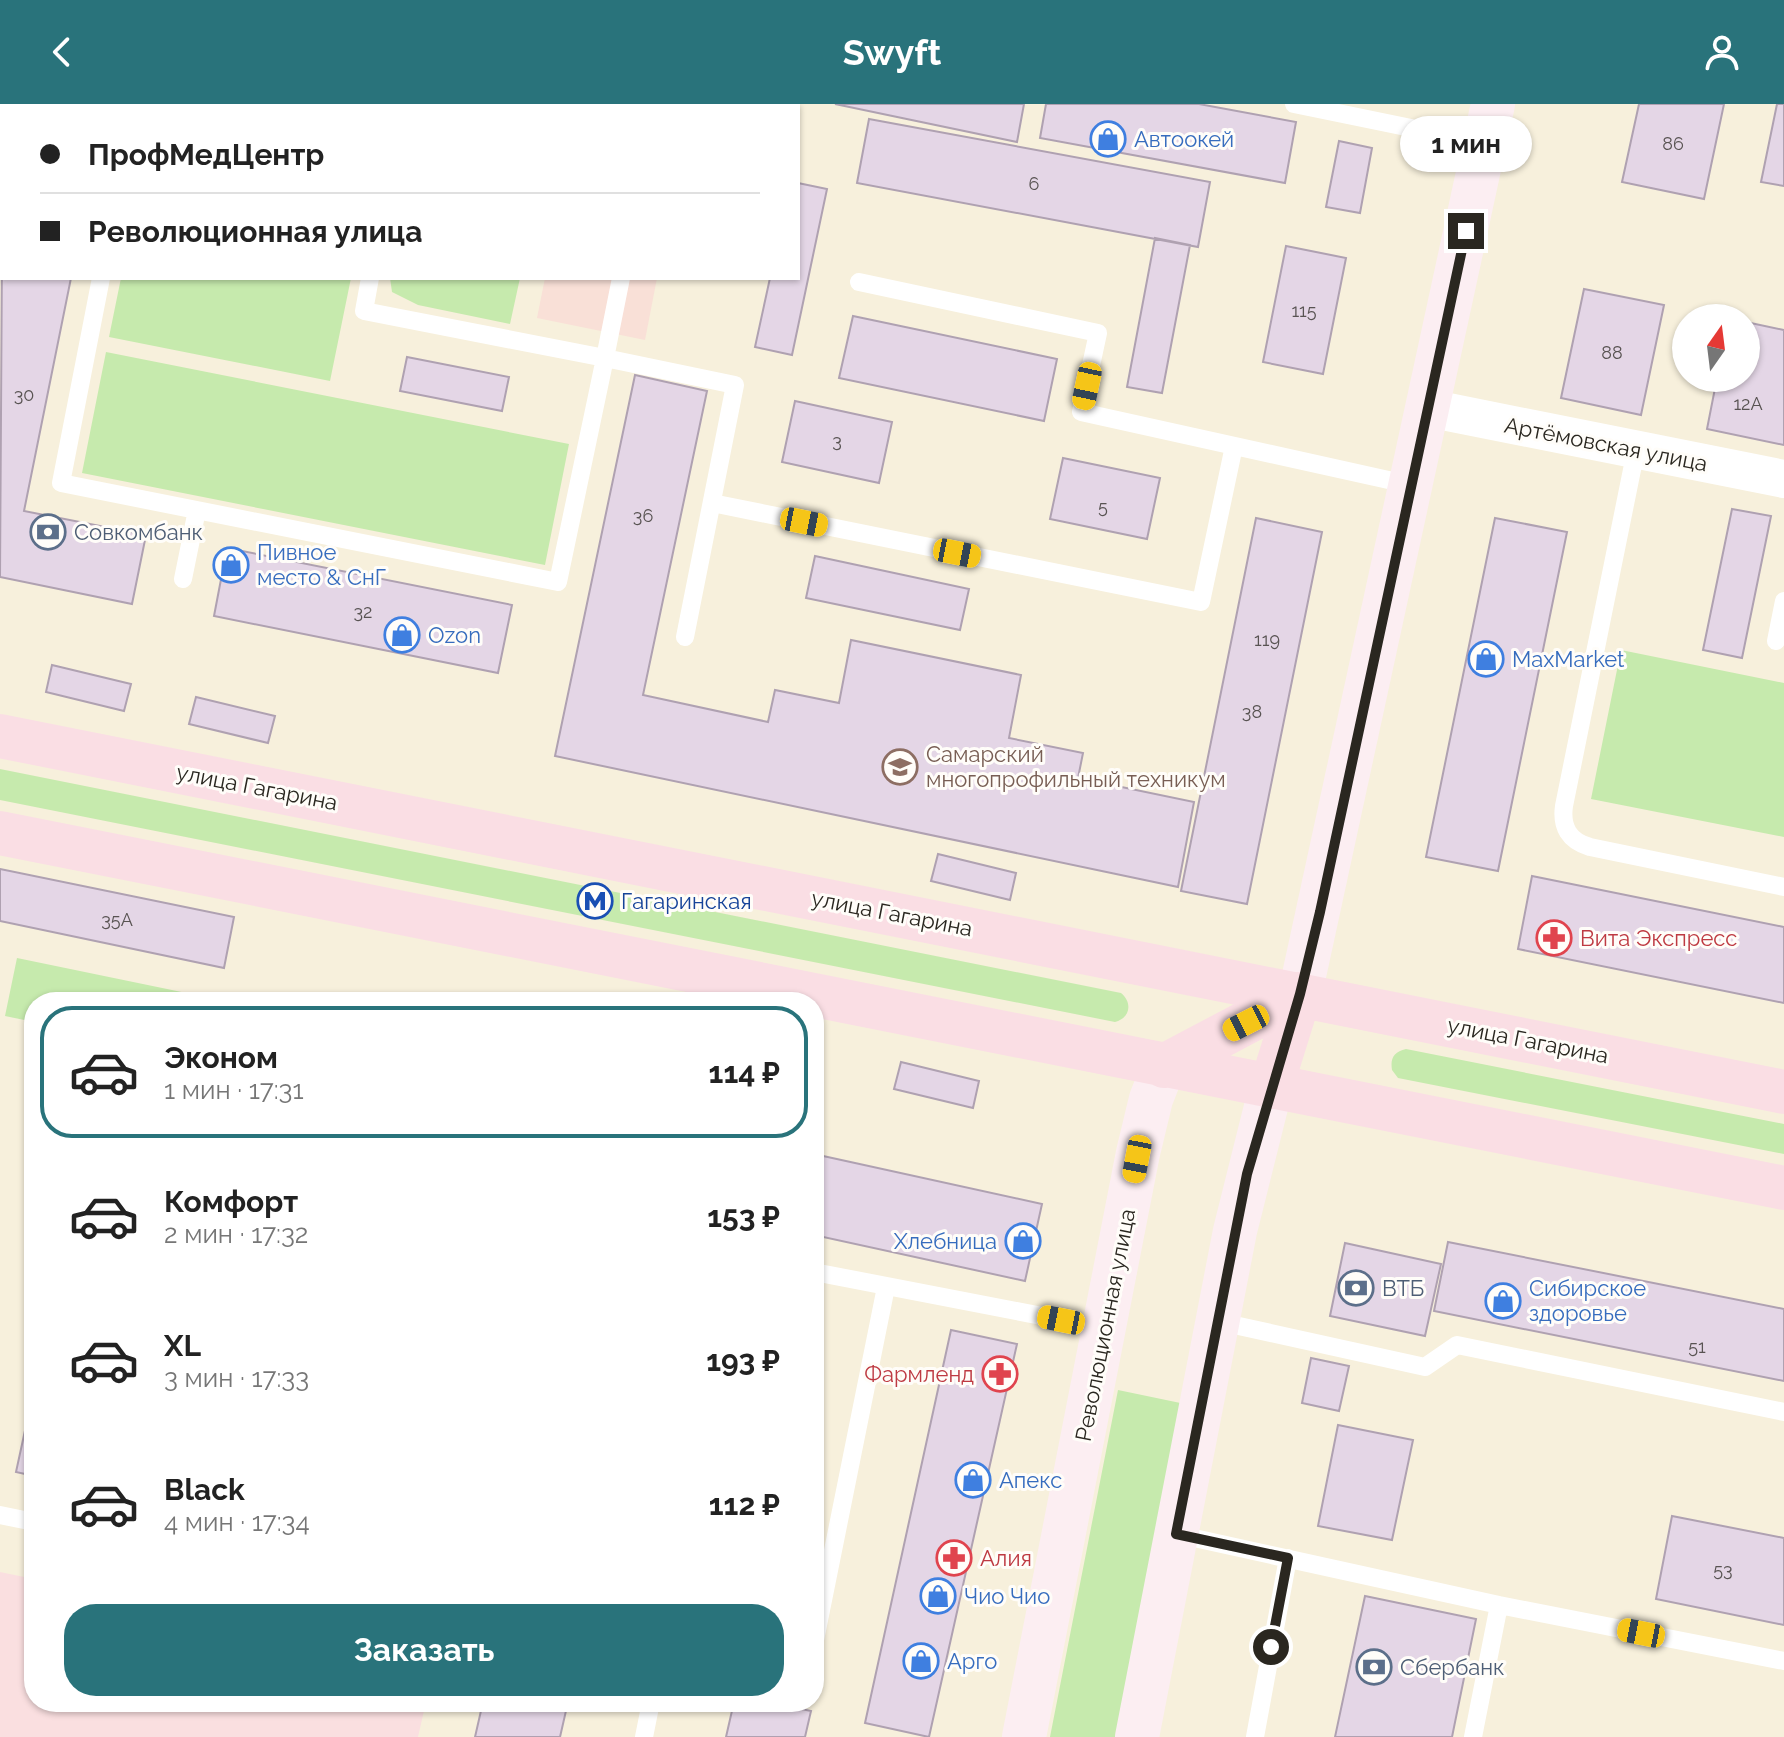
<!DOCTYPE html>
<html lang="ru">
<meta charset="utf-8">
<style>
body{margin:0;font-family:Raleway,sans-serif;background:#f2f2f2;color:#222;height:100vh;display:flex;flex-direction:column;font-size:30px;white-space:nowrap}
*{box-sizing:border-box;margin:0}
p{font-size:26px;color:#767676}
.icon{flex:none;width:44px;height:44px;fill:none;stroke:currentColor;stroke-width:2;stroke-linecap:round;stroke-linejoin:round}
.map{position:relative;flex:1;overflow:hidden}
.panel{position:absolute;left:24px;top:888px;width:800px;height:720px;display:flex;flex-direction:column;background:#fff;border-radius:32px;box-shadow:0 2px 6px #0004}
.panel>*{flex:none}
.guide{position:absolute;left:0px;top:0px;width:800px;height:176px;box-shadow:0 2px 6px #0004;display:grid;align-content:center;height:176px;padding:0 40px;background:#fff}
.needle{width:52px;rotate:14deg}
.tools{position:absolute;left:1672px;top:200px;display:grid;gap:16px}
.tools a{display:grid;place-items:center;width:88px;height:88px;border-radius:50%;background:#fff;box-shadow:0 2px 6px #0004;font-size:40px}
.end{position:absolute;width:36px;height:36px;margin:-18px;border:10px solid #2a2720;background:#fff;box-shadow:0 0 0 4px #fff}
.from{border-radius:50%}
.bubble{position:absolute;height:56px;border-radius:28px;background:#fff;box-shadow:0 2px 6px #0004;font-size:26px;font-weight:700;line-height:56px;text-align:center}
.car{position:absolute;width:24px;height:48px;margin:-24px -12px;border-radius:10px;box-shadow:0 0 6px 2px #0007;background:linear-gradient(#f5c518 24%,#345 0 40%,#f5c518 0 76%,#345 0 86%,#f5c518 0)}
.guide b{display:flex;align-items:center;gap:28px;height:76px;font-size:30px}
.guide b+b{border-top:2px solid #e0e0e0}
.guide i{width:20px;height:20px;background:#222}
ul{padding:14px 0 0;list-style:none}
li{display:flex;align-items:center;gap:24px;height:132px;margin:0 16px 12px;padding:0 24px;border:4px solid transparent;border-radius:32px}
li div{flex:1}
li b{display:block;font-size:30px}
li em{font-style:normal;font-weight:700}
li.current{border-color:#29737b}
li>.icon{width:72px;height:72px;stroke-width:1.5}
.primary-button{display:flex;gap:16px;margin-top:auto;padding:16px 40px}
.primary-button a{flex:1;height:92px;border-radius:32px;background:#29737b;color:#fff;font-size:32px;font-weight:700;line-height:92px;text-align:center}
header{display:flex;justify-content:space-between;align-items:center;height:104px;padding:0 40px;background:#29737b;color:#fff;font-size:36px;font-weight:700}
.map>svg:first-child{display:block}
.industrial{fill:#f9e0d7}
.education{fill:#fadfe0}
.green{fill:#c6eaad}
.building{fill:#e4d6e6;stroke:#afa1b1;stroke-width:2}
.lines{fill:none;stroke-linecap:round;stroke-linejoin:round}
.service{stroke:#fff;stroke-width:18}
.minor{stroke:#fff;stroke-width:38}
.secondary{stroke:#fceef2;stroke-width:44}
.primary{stroke:#fadee4;stroke-width:44}
.route{stroke:#2a2720;stroke-width:10}
.labels{text-anchor:middle;dominant-baseline:central;stroke-width:6;stroke-linejoin:round;paint-order:stroke}
.number-label{font-size:18px;fill:#585352}
.shop-label{font-size:22px;fill:#366cbe;stroke:#fffdf9;text-anchor:start}
.street-label{font-size:22px;fill:#2a2720;stroke:#fffdf9}
.service-label{font-size:22px;fill:#4e5e75;stroke:#fffdf9;text-anchor:start}
.education-label{font-size:22px;fill:#785e54;stroke:#fffdf9;text-anchor:start}
.transit-label{font-size:22px;fill:#164399;stroke:#fffdf9;text-anchor:start}
.health-label{font-size:22px;fill:#be3a42;stroke:#fffdf9;text-anchor:start}
</style>
<header><svg class="icon" aria-label="back" viewBox="0 0 24 24"><path d="M15 5l-7 7 7 7"/></svg>Swyft<svg class="icon" aria-label="person" viewBox="0 0 24 24"><circle cx="12" cy="8" r="4"/><path d="M4 21q1-7 8-7t8 7"/></svg></header>
<div class="map">
<svg width="1784" height="1633" viewBox="0 0 1784 1633">
<rect width="100%" height="100%" fill="#f7f0dc"/>
<path class="industrial" d="M545,174H657L645,236L537,214Z"/>
<path class="education" d="M0,1468L34,1475V1598H426L418,1633H0Z"/>
<path class="green" d="M121,174H351L330,277L109,233Z
M390,174H520L510,220L418,201L392,188Z
M106,248L569,340L545,461L82,369Z
M1621,546L1784,579V733L1591,695Z
M0,665L1121,889C1133,899 1130,914 1115,918L0,696Z
M17,854L230,898H34V918L5,912Z
M1406,945L1784,1020V1050L1398,974L1392,966C1390,954 1394,948 1406,945Z
M1118,1286L1190,1301L1125,1633H1050Z"/>
<path class="building" d="M33,0H123L33,2Z
M151,0H314L324,2H151Z
M835,0H1024L1017,38Z
M1046,0H1199L1296,18L1285,79L1040,34Z
M1639,0H1724L1704,95L1622,78Z
M1777,0H1784V82L1761,78Z
M869,15L1210,78L1198,143L857,79Z
M1339,37L1372,44L1360,109L1326,103Z
M798,79L827,85L792,251L755,243L770,174H798Z
M1155,134L1190,141L1162,289L1127,283Z
M1286,142L1346,154L1323,270L1263,258Z
M2,145V174H71L24,407L146,431L132,500L0,473Z
M1584,185L1664,201L1641,311L1561,294Z
M853,212L1057,255L1044,317L839,274Z
M1746,218L1784,226V341L1707,325L1717,274H1746Z
M407,253L509,273L502,307L400,287Z
M635,271L707,287L643,591L768,618L775,586L839,599L851,536L1021,571L1009,634L1083,649L1078,674L1194,698L1178,783L555,652Z
M795,297L892,318L879,379L782,358Z
M1063,354L1160,374L1147,435L1050,415Z
M1732,405L1771,412L1742,554L1703,546Z
M1256,414L1322,428L1247,800L1181,787Z
M1495,414L1567,428L1498,767L1426,753Z
M227,444L512,501L498,569L214,512Z
M815,452L969,485L960,526L806,494Z
M52,561L131,580L124,607L46,588Z
M196,593L275,612L268,639L189,620Z
M938,750L1016,769L1010,796L931,777Z
M0,765L234,813L224,864L0,817Z
M1532,772L1784,823V899L1518,845Z
M901,958L979,977L973,1004L894,985Z
M814,1050L1042,1100L1025,1177L814,1131Z
M1448,1138L1784,1205V1277L1434,1207Z
M1345,1139L1441,1160L1425,1232L1330,1212Z
M951,1226L1017,1240L929,1633L865,1619Z
M1311,1254L1349,1262L1339,1307L1302,1299Z
M34,1285V1372L16,1368Z
M1338,1321L1413,1336L1392,1436L1318,1422Z
M1672,1412L1784,1434V1521L1656,1495Z
M1365,1492L1476,1515L1452,1633H1335Z
M483,1598H568L560,1633H475Z
M734,1598H769L811,1607L805,1633H726Z"/>
<g class="lines">
<path class="service" d="M512,0L523,2
M1294,0L1484,39
M657,2L658,0
M0,56H2
M101,174L61,379L558,478L605,254L364,207L370,174
M621,174L605,254L735,281L685,533
M859,178L1098,229L1081,308L1411,381
M1636,346L1564,702C1561,723 1569,737 1590,743L1784,783
M712,399L1201,498L1234,342
M183,475L197,406
M1776,537L1784,497
M814,1168L1104,1224
M1216,1217L1425,1263L1457,1241L1784,1308
M0,1411L34,1418
M1176,1430L1499,1501
M814,1541L886,1183
M644,1633L651,1598
M1255,1633L1288,1454
M1473,1633L1499,1501L1784,1557"/>
<path class="minor" d="M1428,304L1784,375"/>
<path class="secondary" d="M1300,890L1493,0
M1024,1633L1138,1049L1151,995L1164,962
M1137,1633L1235,1127L1271,983"/>
<path class="primary" d="M0,632L1784,988
M0,729L1784,1084
M1164,962L1300,890
M1271,983L1300,890"/>
</g>
<g class="lines">
<path class="route" d="M1271,1543L1288,1454L1176,1430L1247,1070L1300,890L1320,808L1466,127"/>
</g>
<defs>
<symbol id="shop-ring" viewBox="-11 -11 22 22"><circle r="9.5" fill="#fffdf9" stroke="#3f7fe0" stroke-width="1.5"/><path d="M-5-2.5h2.3a2.7 3.5 0 0 1 5.4 0H5L5.5 6h-11ZM-1.5-2.5h3a1.5 2.3 0 0 0-3 0Z" fill="#3f7fe0"/></symbol>
<symbol id="bank-ring" viewBox="-11 -11 22 22"><circle r="9.5" fill="#fffdf9" stroke="#5c6f8a" stroke-width="1.5"/><path d="M-6-4H6V4H-6ZM0-2.3a2.3 2.3 0 1 0 0 4.6a2.3 2.3 0 1 0 0-4.6Z" fill="#5c6f8a"/></symbol>
<symbol id="university-ring" viewBox="-11 -11 22 22"><circle r="9.5" fill="#fffdf9" stroke="#8d6e63" stroke-width="1.5"/><path d="M0-5L7-2L0 1L-7-2ZM-4 1L0 2.5L4 1V4Q0 6-4 4Z" fill="#8d6e63"/></symbol>
<symbol id="metro-ring" viewBox="-11 -11 22 22"><circle r="9.5" fill="#fffdf9" stroke="#1a4fb4" stroke-width="1.5"/><path d="M-5.5 5V-5H-3L0 0L3-5H5.5V5H3V-.5L0 4L-3-.5V5Z" fill="#1a4fb4"/></symbol>
<symbol id="pharmacy-ring" viewBox="-11 -11 22 22"><circle r="9.5" fill="#fffdf9" stroke="#e0444e" stroke-width="1.5"/><path d="M-2-6h4v4h4v4h-4v4h-4v-4h-4v-4h4Z" fill="#e0444e"/></symbol>
</defs>
<g fill-rule="evenodd">
<use href="#shop-ring" x="1088" y="15" width="40" height="40"/>
<use href="#bank-ring" x="28" y="408" width="40" height="40"/>
<use href="#shop-ring" x="211" y="441" width="40" height="40"/>
<use href="#shop-ring" x="382" y="511" width="40" height="40"/>
<use href="#shop-ring" x="1466" y="535" width="40" height="40"/>
<use href="#university-ring" x="880" y="643" width="40" height="40"/>
<use href="#metro-ring" x="575" y="777" width="40" height="40"/>
<use href="#pharmacy-ring" x="1534" y="814" width="40" height="40"/>
<use href="#shop-ring" x="1003" y="1117" width="40" height="40"/>
<use href="#bank-ring" x="1336" y="1164" width="40" height="40"/>
<use href="#shop-ring" x="1483" y="1177" width="40" height="40"/>
<use href="#pharmacy-ring" x="980" y="1250" width="40" height="40"/>
<use href="#shop-ring" x="953" y="1356" width="40" height="40"/>
<use href="#pharmacy-ring" x="934" y="1434" width="40" height="40"/>
<use href="#shop-ring" x="918" y="1472" width="40" height="40"/>
<use href="#shop-ring" x="901" y="1537" width="40" height="40"/>
<use href="#bank-ring" x="1354" y="1543" width="40" height="40"/>
</g>
<g class="labels">
<g class="number-label">
<text x="1673" y="39">86</text>
<text x="1034" y="79">6</text>
<text x="1304" y="206">115</text>
<text x="1612" y="248">88</text>
<text x="24" y="290">30</text>
<text x="1748" y="299">12А</text>
<text x="837" y="336">3</text>
<text x="1103" y="402">5</text>
<text x="643" y="411">36</text>
<text x="363" y="507">32</text>
<text x="1267" y="535">119</text>
<text x="1252" y="607">38</text>
<text x="117" y="815">35А</text>
<text x="1697" y="1242">51</text>
<text x="1723" y="1465">53</text>
</g>
<g class="shop-label">
<text x="1134" y="35">Автоокей</text>
<text x="257" y="448">Пивное<tspan x="257" dy="25">место &amp; СнГ</tspan></text>
<text x="428" y="531">Ozon</text>
<text x="1512" y="555">MaxMarket</text>
<text x="997" y="1137" text-anchor="end">Хлебница</text>
<text x="1529" y="1184">Сибирское<tspan x="1529" dy="25">здоровье</tspan></text>
<text x="999" y="1376">Апекс</text>
<text x="964" y="1492">Чио Чио</text>
<text x="947" y="1557">Арго</text>
</g>
<g class="street-label">
<text transform="translate(1606 340) rotate(11)">Артёмовская улица</text>
<text transform="translate(257 683) rotate(11)">улица Гагарина</text>
<text transform="translate(892 809) rotate(11)">улица Гагарина</text>
<text transform="translate(1528 936) rotate(11)">улица Гагарина</text>
<text transform="translate(1105 1221) rotate(-79)">Революционная улица</text>
</g>
<g class="service-label">
<text x="74" y="428">Совкомбанк</text>
<text x="1382" y="1184">ВТБ</text>
<text x="1400" y="1563">Сбербанк</text>
</g>
<g class="education-label">
<text x="926" y="650">Самарский<tspan x="926" dy="25">многопрофильный техникум</tspan></text>
</g>
<g class="transit-label">
<text x="621" y="797">Гагаринская</text>
</g>
<g class="health-label">
<text x="1580" y="834">Вита Экспресс</text>
<text x="974" y="1270" text-anchor="end">Фармленд</text>
<text x="980" y="1454">Алия</text>
</g>
</g>
</svg>
<div class="tools">
<a><svg class="needle" viewBox="-14 -14 28 28"><path d="M0-13l5 13h-10z" fill="#e53935"/><path d="M0 13l5-13h-10z" fill="#767676"/></svg></a>
</div>
<i class="end from" style="left:1271px;top:1543px"></i>
<i class="end" style="left:1466px;top:127px"></i>
<div class="bubble" style="left:1400px;top:12px;width:132px">1 мин</div>
<i class="car" style="left:1087px;top:282px;rotate:192deg"></i>
<i class="car" style="left:804px;top:418px;rotate:101deg"></i>
<i class="car" style="left:957px;top:449px;rotate:101deg"></i>
<i class="car" style="left:1246px;top:919px;rotate:243deg"></i>
<i class="car" style="left:1137px;top:1055px;rotate:191deg"></i>
<i class="car" style="left:1061px;top:1216px;rotate:281deg"></i>
<i class="car" style="left:1641px;top:1529px;rotate:281deg"></i>
<div class="guide">
<b><i class="from"></i>ПрофМедЦентр</b>
<b><i></i>Революционная улица</b>
</div>
<section class="panel">
<ul>
<li class="current"><svg class="icon" aria-label="car" viewBox="0 0 24 24"><path d="M5 17H2v-5l4-1 3-4h7l3 4 3 1v5h-3M9 17h6M6 11h13"/><circle cx="7" cy="17" r="2"/><circle cx="17" cy="17" r="2"/></svg><div><b>Эконом</b><p>1 мин · 17:31</p></div><em>114 ₽</em></li>
<li><svg class="icon" aria-label="car" viewBox="0 0 24 24"><path d="M5 17H2v-5l4-1 3-4h7l3 4 3 1v5h-3M9 17h6M6 11h13"/><circle cx="7" cy="17" r="2"/><circle cx="17" cy="17" r="2"/></svg><div><b>Комфорт</b><p>2 мин · 17:32</p></div><em>153 ₽</em></li>
<li><svg class="icon" aria-label="car" viewBox="0 0 24 24"><path d="M5 17H2v-5l4-1 3-4h7l3 4 3 1v5h-3M9 17h6M6 11h13"/><circle cx="7" cy="17" r="2"/><circle cx="17" cy="17" r="2"/></svg><div><b>XL</b><p>3 мин · 17:33</p></div><em>193 ₽</em></li>
<li><svg class="icon" aria-label="car" viewBox="0 0 24 24"><path d="M5 17H2v-5l4-1 3-4h7l3 4 3 1v5h-3M9 17h6M6 11h13"/><circle cx="7" cy="17" r="2"/><circle cx="17" cy="17" r="2"/></svg><div><b>Black</b><p>4 мин · 17:34</p></div><em>112 ₽</em></li>
</ul>
<div class="primary-button"><a>Заказать</a></div>
</section>
</div>
